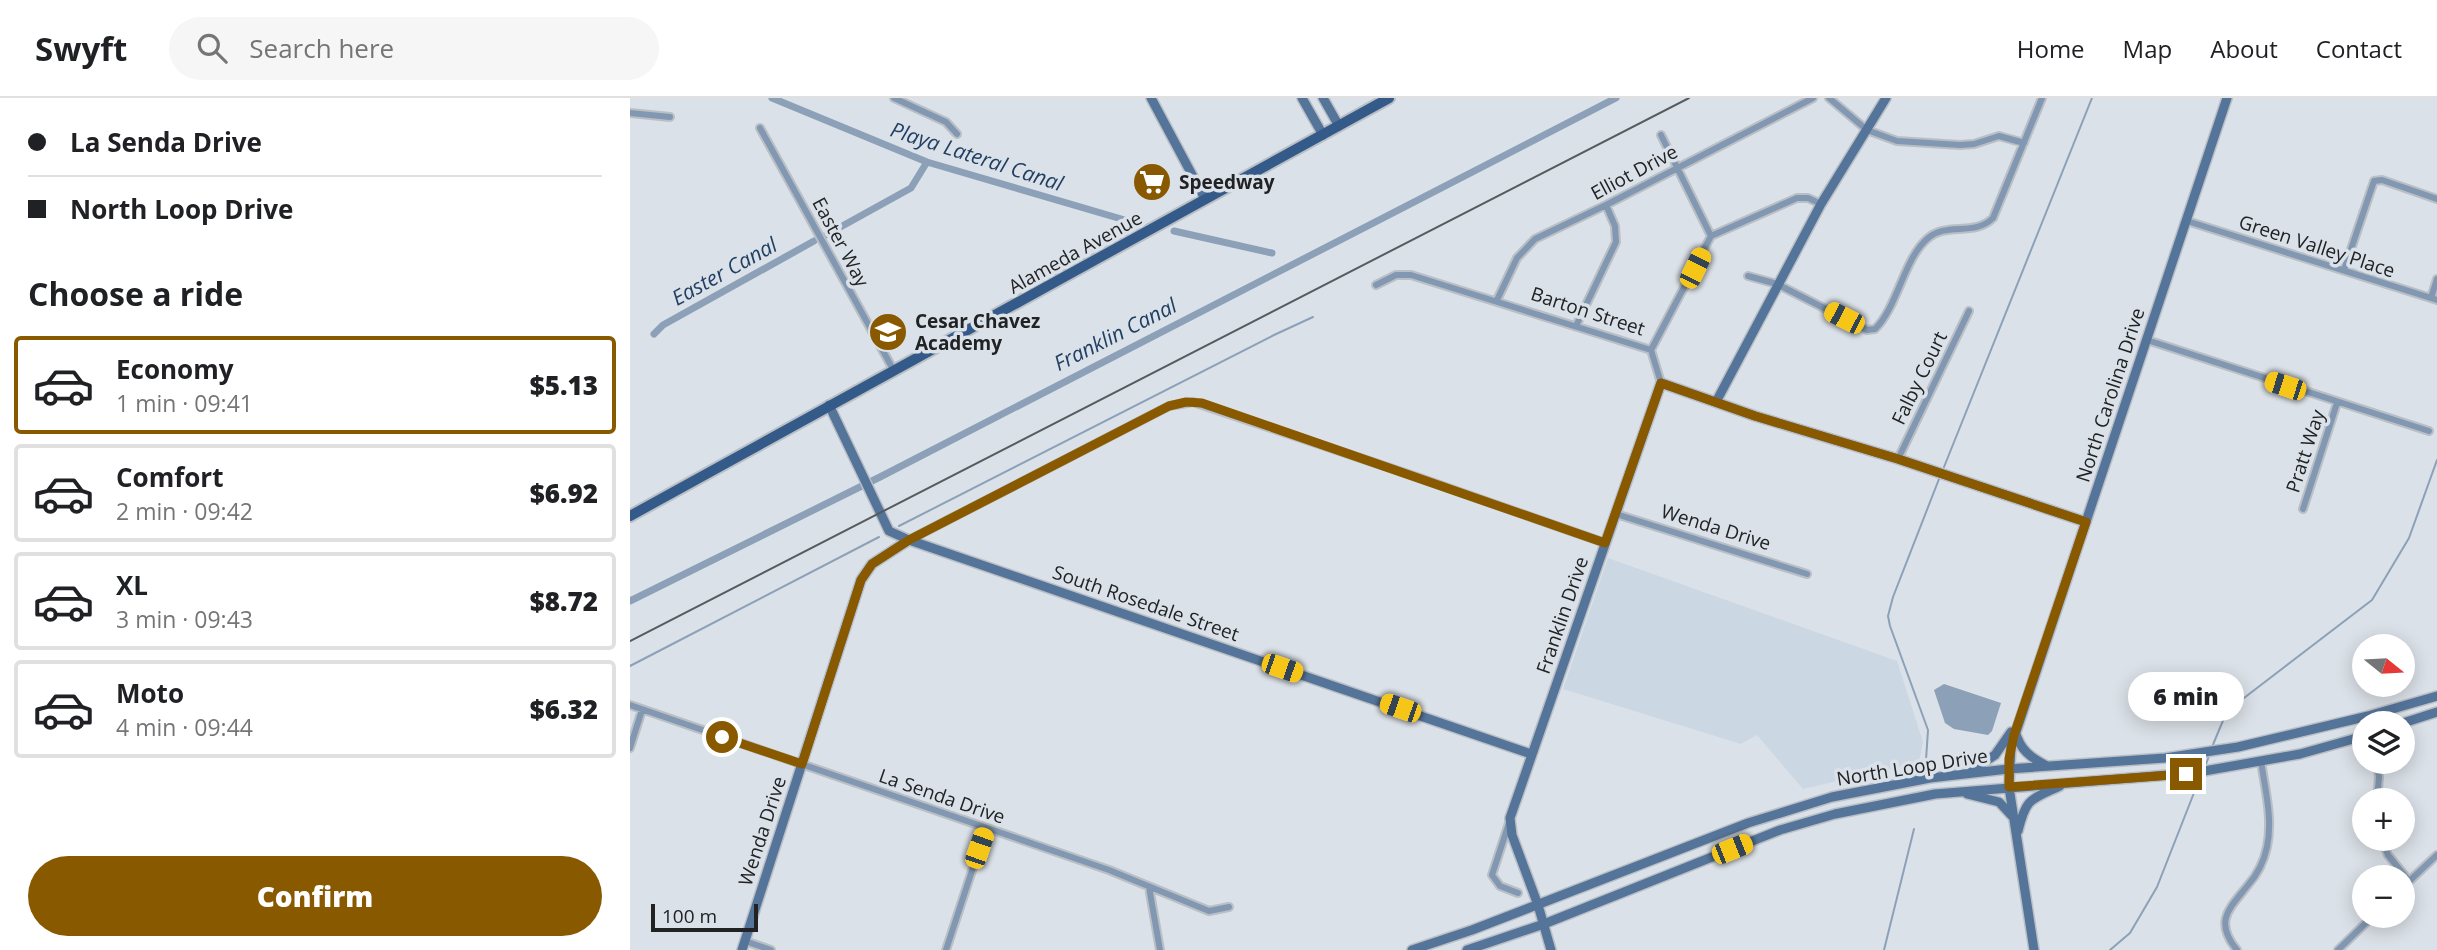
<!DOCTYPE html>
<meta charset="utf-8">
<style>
body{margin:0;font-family:"Open Sans",sans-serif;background:#f6f6f6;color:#202124;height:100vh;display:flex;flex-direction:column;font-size:26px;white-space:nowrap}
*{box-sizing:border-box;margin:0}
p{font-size:23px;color:#757577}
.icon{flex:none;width:38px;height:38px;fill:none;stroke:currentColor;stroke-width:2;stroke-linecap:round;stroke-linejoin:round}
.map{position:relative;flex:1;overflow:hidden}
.side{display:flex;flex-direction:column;background:#fff;width:630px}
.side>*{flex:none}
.guide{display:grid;align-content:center;height:154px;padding:0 28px;background:#fff}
.needle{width:46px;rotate:108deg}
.tools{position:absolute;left:1722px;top:536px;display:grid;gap:14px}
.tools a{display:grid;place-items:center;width:63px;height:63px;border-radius:50%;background:#fff;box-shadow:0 4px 18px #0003;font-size:35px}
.scale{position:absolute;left:21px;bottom:18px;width:107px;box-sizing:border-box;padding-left:7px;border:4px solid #202224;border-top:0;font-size:19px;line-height:24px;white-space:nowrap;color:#202224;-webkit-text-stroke:5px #dbe1e8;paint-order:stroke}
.end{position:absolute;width:32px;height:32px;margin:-16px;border:9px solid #895900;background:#fff;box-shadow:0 0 0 4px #fff}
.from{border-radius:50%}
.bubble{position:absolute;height:49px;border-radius:24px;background:#fff;box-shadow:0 4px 18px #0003;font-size:23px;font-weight:800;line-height:49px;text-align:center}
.car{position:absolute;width:21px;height:42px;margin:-21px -10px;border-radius:9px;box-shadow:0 0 5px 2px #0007;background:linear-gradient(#f5c518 24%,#345 0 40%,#f5c518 0 76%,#345 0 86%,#f5c518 0)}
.guide b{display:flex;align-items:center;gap:24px;height:66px;font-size:26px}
.guide b+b{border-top:2px solid #e0e0e0}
.guide i{width:18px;height:18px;background:#202124}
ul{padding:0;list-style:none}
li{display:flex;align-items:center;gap:21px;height:98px;margin:0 14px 10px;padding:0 14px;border:4px solid #e0e0e0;border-radius:7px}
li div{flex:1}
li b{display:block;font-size:26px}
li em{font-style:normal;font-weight:800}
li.active{border-color:#895900}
li>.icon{width:63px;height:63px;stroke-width:1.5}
h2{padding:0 28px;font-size:32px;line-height:84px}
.cta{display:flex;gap:14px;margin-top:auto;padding:14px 28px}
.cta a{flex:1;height:80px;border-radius:42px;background:#895900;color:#fff;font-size:28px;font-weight:800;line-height:80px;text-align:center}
header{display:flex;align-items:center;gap:42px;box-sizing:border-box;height:98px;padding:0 35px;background:#fff;border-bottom:2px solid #e0e0e0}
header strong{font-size:33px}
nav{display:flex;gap:38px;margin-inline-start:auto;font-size:24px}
.search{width:490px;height:63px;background:#f6f6f6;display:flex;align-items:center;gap:18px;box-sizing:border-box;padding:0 24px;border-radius:38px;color:#757577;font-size:26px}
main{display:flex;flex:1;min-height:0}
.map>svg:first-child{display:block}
.built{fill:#ccd7e4}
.water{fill:#8ca0b8}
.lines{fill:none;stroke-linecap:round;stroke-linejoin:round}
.stream{stroke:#8ca0b8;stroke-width:2}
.canal{stroke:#8ca0b8;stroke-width:7}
.street-casing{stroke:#b9bfc5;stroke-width:10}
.secondary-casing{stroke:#b9bfc5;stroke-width:12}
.primary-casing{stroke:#b9bfc5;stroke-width:14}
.street{stroke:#8298b2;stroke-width:6}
.secondary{stroke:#55749a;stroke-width:9}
.primary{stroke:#335a88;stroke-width:10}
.rail{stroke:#585b5e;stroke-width:2}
.route{stroke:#895900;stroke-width:9}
.labels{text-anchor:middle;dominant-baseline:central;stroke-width:7;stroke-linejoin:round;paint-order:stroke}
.street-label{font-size:19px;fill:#202224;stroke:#dbe1e8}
.poi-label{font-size:19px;font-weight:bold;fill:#202224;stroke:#dbe1e8;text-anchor:start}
.water-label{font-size:21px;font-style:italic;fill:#213f63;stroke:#dbe1e8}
</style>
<header>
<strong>Swyft</strong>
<div class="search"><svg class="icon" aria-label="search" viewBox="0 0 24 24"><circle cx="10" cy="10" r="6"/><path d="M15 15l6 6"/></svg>Search here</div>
<nav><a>Home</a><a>Map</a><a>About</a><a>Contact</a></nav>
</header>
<main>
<section class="side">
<div class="guide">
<b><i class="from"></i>La Senda Drive</b>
<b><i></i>North Loop Drive</b>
</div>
<h2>Choose a ride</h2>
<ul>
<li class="active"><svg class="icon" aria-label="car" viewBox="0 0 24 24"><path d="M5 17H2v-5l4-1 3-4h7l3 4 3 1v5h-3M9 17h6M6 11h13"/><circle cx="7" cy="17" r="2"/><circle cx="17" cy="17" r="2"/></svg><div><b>Economy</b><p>1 min · 09:41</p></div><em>$5.13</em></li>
<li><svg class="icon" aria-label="car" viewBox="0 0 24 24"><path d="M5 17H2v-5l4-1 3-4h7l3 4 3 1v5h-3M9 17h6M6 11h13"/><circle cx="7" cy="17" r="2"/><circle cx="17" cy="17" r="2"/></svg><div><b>Comfort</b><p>2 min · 09:42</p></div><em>$6.92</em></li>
<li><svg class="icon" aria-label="car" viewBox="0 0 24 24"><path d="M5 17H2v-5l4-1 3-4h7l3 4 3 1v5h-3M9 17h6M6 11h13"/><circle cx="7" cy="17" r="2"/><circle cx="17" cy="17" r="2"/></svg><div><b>XL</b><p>3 min · 09:43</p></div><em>$8.72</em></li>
<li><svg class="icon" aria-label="car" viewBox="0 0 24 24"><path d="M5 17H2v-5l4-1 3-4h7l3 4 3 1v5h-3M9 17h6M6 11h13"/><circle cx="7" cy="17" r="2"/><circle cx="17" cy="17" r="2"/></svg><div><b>Moto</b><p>4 min · 09:44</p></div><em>$6.32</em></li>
</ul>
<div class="cta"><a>Confirm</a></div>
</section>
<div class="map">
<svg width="1807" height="852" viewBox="0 0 1807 852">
<rect width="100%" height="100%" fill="#dbe1e8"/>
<path class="built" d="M978,460L1267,563L1293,644L1289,664L1173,691L1127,637L1111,646L933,591Z"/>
<path class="water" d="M1314,586L1371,605L1362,633L1358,637L1324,631L1315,625L1304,592Z"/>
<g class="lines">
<path class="stream" d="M1314,369L1462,0
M269,428L644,237L683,219
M0,568L249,439
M1582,649L1597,613L1742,502L1779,440L1807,362
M1296,662L1298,632L1260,528L1258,518L1263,499L1309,381
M1575,669L1579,658
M1254,852L1284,731
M1480,852L1500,835L1527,789L1571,677"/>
<path class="canal" d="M142,0L297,64L505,125
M544,133L642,155
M196,137L281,90L297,64
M24,236L33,227L184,143
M0,503L250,379L986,0"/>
<defs>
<path id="street" d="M264,0L316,24L327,36
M1199,0L1237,32L1267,43L1330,47L1344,46L1369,38L1394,45
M0,15L40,19
M130,30L264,273
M1031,37L1081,138
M1557,123L1807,202
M1714,172L1744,83L1752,82L1807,101
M1118,178L1147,186L1237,232L1245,231C1267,210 1274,161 1297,141C1316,123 1344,139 1363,120L1412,0
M746,187L766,177H781L1021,252
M1801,200L1807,181
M867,202L887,160L905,141L976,107L1183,0
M946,228L986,144L985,128L976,107
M1517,242L1799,333
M1021,252L1081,138L1167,100H1178L1191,106
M1021,252L1031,285
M1268,361L1339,213
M1673,411L1707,305
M986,416L1177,476
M279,442L539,308L563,304L784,378L975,445
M0,607L479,772L579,813L599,809
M0,650L12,612
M1747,702L1749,679L1747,663
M879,725L862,777L870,788L888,795
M1751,740L1758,757L1779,783
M519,789L530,852
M1773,789L1807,757
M115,843L141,852
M316,852L356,730
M1607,852C1583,823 1600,810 1618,787C1627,777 1634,763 1637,749C1643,721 1635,691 1631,663
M1708,852L1744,817"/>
<path id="secondary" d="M521,0L575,101
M672,0L693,37
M693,0L709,28
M1086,304L1191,106L1256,0
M199,307L259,433L279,442L901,656
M1773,625L1807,614
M1385,633C1390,652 1400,659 1417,668
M1342,672L1365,657L1381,634
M1337,696L1369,704L1382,718
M1388,733C1396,700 1400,702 1430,688
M112,852L231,482L242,466L279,442
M782,852L842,832L1118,725L1202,699L1300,680L1378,671L1535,660L1608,649L1738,618L1807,598
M837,852L914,826L1150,732L1205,716L1305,696L1563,675L1670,656L1734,638
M921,852L908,807L882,737L880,720L1031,285L1125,318L1268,361L1456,424
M1404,852L1379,689L1381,649L1597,0"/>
<path id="primary" d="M0,418L759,0"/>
</defs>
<use href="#street" class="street-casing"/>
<use href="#secondary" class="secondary-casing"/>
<use href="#primary" class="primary-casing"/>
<use href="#street" class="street"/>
<use href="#secondary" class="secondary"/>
<use href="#primary" class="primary"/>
<path class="rail" d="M0,543L1059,0"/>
</g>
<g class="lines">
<path class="route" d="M92,639L172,666L231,482L242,466L279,442L539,308L556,304L572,305L975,445L1031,285L1125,318L1268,361L1456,424L1384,637L1379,661V689L1556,676"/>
</g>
<defs>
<symbol id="supermarket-disc" viewBox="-11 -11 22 22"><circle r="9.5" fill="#895900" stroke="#dbe1e8"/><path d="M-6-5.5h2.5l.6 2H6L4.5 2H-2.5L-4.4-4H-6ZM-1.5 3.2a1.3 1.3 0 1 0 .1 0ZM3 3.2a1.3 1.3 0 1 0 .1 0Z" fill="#fff"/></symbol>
<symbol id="school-disc" viewBox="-11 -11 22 22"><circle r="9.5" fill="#895900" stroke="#dbe1e8"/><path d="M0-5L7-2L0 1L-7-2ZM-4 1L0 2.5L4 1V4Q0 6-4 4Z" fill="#fff"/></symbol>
</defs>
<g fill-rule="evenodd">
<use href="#supermarket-disc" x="500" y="62" width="44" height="44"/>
<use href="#school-disc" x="236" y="212" width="44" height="44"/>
</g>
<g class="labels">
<g class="street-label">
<text transform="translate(1004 74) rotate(-28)">Elliot Drive</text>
<text transform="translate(211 144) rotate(62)">Easter Way</text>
<text transform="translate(1687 148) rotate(18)">Green Valley Place</text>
<text transform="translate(445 154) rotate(-29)">Alameda Avenue</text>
<text transform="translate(958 213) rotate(18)">Barton Street</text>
<text transform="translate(1289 280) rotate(-64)">Falby Court</text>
<text transform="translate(1480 297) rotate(-72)">North Carolina Drive</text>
<text transform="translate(1675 353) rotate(-72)">Pratt Way</text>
<text transform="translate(1086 429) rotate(17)">Wenda Drive</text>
<text transform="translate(516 505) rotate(19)">South Rosedale Street</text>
<text transform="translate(932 517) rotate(-71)">Franklin Drive</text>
<text transform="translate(1282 669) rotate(-9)">North Loop Drive</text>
<text transform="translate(312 698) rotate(19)">La Senda Drive</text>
<text transform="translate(132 733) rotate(-72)">Wenda Drive</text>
</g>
<g class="poi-label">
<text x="549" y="84">Speedway</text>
<text x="285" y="223">Cesar Chavez<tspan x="285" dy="22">Academy</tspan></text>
</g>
<g class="water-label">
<text transform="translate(347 58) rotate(18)">Playa Lateral Canal</text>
<text transform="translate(94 173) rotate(-29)">Easter Canal</text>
<text transform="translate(485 236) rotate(-27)">Franklin Canal</text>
</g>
</g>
</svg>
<div class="tools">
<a><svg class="needle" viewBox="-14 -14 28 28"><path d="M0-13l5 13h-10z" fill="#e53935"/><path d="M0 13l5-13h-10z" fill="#757577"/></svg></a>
<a><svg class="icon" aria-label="layers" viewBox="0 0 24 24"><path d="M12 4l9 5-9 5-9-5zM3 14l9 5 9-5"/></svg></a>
<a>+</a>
<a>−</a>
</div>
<div class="scale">100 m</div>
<i class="end from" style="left:92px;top:639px"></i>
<i class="end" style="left:1556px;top:676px"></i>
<div class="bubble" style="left:1498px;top:574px;width:116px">6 min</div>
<i class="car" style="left:1065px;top:170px;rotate:26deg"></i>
<i class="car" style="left:1214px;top:220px;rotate:297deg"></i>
<i class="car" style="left:1655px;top:288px;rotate:288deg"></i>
<i class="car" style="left:652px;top:570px;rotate:109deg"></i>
<i class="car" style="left:770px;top:610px;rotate:289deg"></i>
<i class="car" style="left:349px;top:750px;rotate:19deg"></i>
<i class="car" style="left:1102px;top:751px;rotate:68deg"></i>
</div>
</main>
